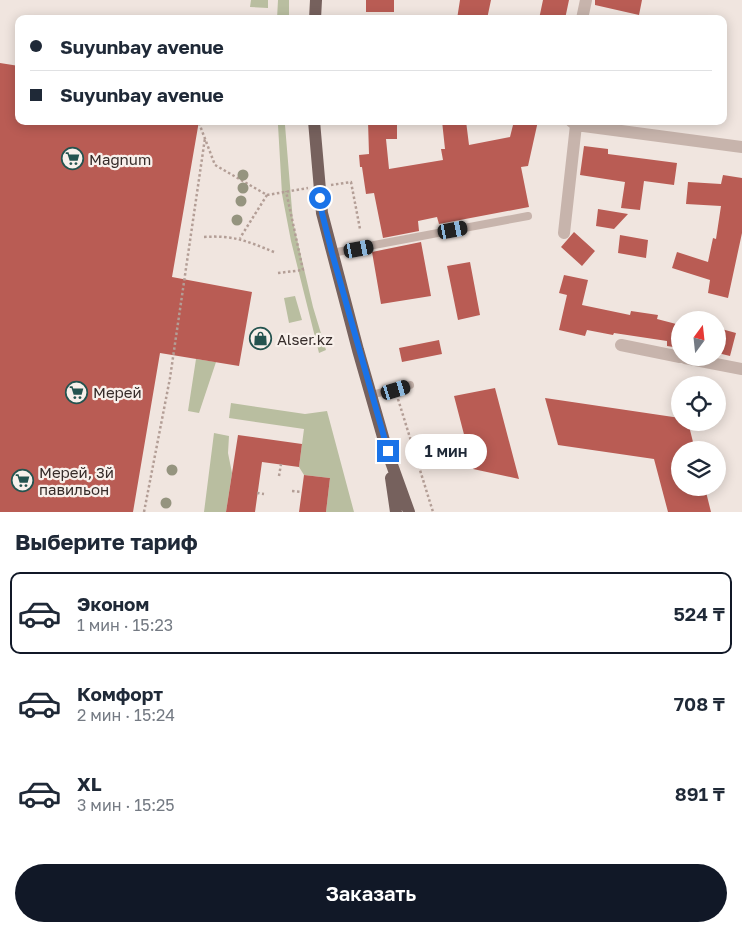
<!DOCTYPE html>
<html lang="ru">
<meta charset="utf-8">
<style>
body{margin:0;font-family:"Golos Text",sans-serif;background:#f2f2f3;color:#1f2937;height:100vh;display:flex;flex-direction:column;font-size:19px;white-space:nowrap}
*{box-sizing:border-box;margin:0}
p{font-size:16px;color:#747a83}
.icon{flex:none;width:28px;height:28px;fill:none;stroke:currentColor;stroke-width:2;stroke-linecap:round;stroke-linejoin:round}
.map{position:relative;height:512px;overflow:hidden}
.panel{display:flex;flex-direction:column;background:#fff;flex:1}
.panel>*{flex:none}
.banner{position:absolute;left:15px;top:15px;width:712px;height:110px;border-radius:10px;box-shadow:0 2px 12px #0003;display:grid;align-content:center;height:110px;padding:0 15px;background:#fff}
.needle{width:32px;rotate:15deg}
.controls{position:absolute;left:671px;top:311px;display:grid;gap:10px}
.controls a{display:grid;place-items:center;width:55px;height:55px;border-radius:50%;background:#fff;box-shadow:0 2px 12px #0003;font-size:25px}
.end{position:absolute;width:22px;height:22px;margin:-11px;border:6px solid #1a73e8;background:#fff;box-shadow:0 0 0 2px #fff}
.from{border-radius:50%}
.bubble{position:absolute;height:35px;border-radius:18px;background:#fff;box-shadow:0 2px 12px #0003;font-size:16px;font-weight:600;line-height:35px;text-align:center}
.car{position:absolute;width:15px;height:30px;margin:-15px -8px;border-radius:6px;box-shadow:0 0 4px 1px #0007;background:linear-gradient(#222 24%,#8ab4d8 0 40%,#222 0 76%,#8ab4d8 0 86%,#222 0)}
.banner b{display:flex;align-items:center;gap:18px;height:48px;font-size:19px}
.banner b+b{border-top:1px solid #e0e1e3}
.banner i{width:12px;height:12px;background:#1f2937}
ul{padding:0;list-style:none}
li{display:flex;align-items:center;gap:15px;height:82px;margin:0 10px 8px;padding:0 5px;border:2px solid transparent;border-radius:10px}
li div{flex:1}
li b{display:block;font-size:19px}
li em{font-style:normal;font-weight:600}
li.selected{border-color:#111827}
li>.icon{width:45px;height:45px;stroke-width:1.5}
h2{padding:0 15px;font-size:22px;line-height:60px}
.primary-button{display:flex;gap:10px;margin-top:auto;padding:10px 15px}
.primary-button a{flex:1;height:58px;border-radius:30px;background:#111827;color:#fff;font-size:20px;font-weight:600;line-height:58px;text-align:center}
.map>svg:first-child{display:block}
.green{fill:#b9bea0}
.building{fill:#b95c54}
.lines{fill:none;stroke-linecap:round;stroke-linejoin:round}
.path{stroke:#b39e96;stroke-width:2.5;stroke-dasharray:2.5 2.5;stroke-linecap:butt}
.lane{stroke:#c7b4ac;stroke-width:8}
.street{stroke:#c7b4ac;stroke-width:12}
.primary{stroke:#76615d;stroke-width:12}
.tree{fill:#95947f}
.route{stroke:#1a73e8;stroke-width:6}
.labels{text-anchor:middle;dominant-baseline:central;stroke-width:4.5;stroke-linejoin:round;paint-order:stroke}
.poi-label{font-size:15px;fill:#362c2a;stroke:#f8f0eb;text-anchor:start}
</style>
<div class="map">
<svg width="742" height="512" viewBox="0 0 742 512">
<rect width="100%" height="100%" fill="#f0e5df"/>
<path class="green" d="M251,0H268V8L250,7Z
M278,0H289V19H277Z
M278,125H285L293,222L313,307L326,350L319,353L291,241L282,194Z
M295,296L302,320L289,323L284,298Z
M196,359L216,362L199,413L188,411Z
M231,403L305,414L327,411L354,512H326L330,478L304,475L299,467L304,429L229,418Z
M214,433L229,436L228,453L232,473L226,512H204Z"/>
<path class="building" d="M366,0H394V12H366Z
M460,0H491L487,19H457Z
M543,0H569L565,19H539Z
M595,0H642L639,15L595,5Z
M0,63L19,66V121H199L172,277L252,292L239,366L160,353L133,512H0Z
M368,121H397V139H386L389,169L443,160L441,149H445L442,121H466L469,145L510,137L514,121H538L528,166L521,167L529,207L439,224L437,217L418,221L419,231L383,238L374,193L366,194L362,167H360L359,155L369,154Z
M584,146L608,149V154L677,163L674,185L644,181L640,210L621,208L625,182L580,175Z
M723,175L742,178V233L728,298L708,293L710,280L672,268L677,252L708,262L713,238L716,239L721,206L686,204L688,182L721,184Z
M598,209L628,214L614,229L596,226Z
M574,232L595,251L582,266L561,247Z
M620,235L648,240L646,258L618,253Z
M421,242L431,296L381,304L372,252Z
M470,262L480,315L458,320L447,266Z
M564,275L588,280L582,305L630,315L631,311L658,315L657,319L680,325V348L667,346V341L614,333L613,335L587,330L585,336L559,330L567,295L559,293Z
M718,328L736,333L730,356L718,353Z
M439,340L442,354L402,362L399,348Z
M495,388L519,479L473,469L454,396Z
M545,398L680,418V422H688L695,450H680V488H705L711,512H668L654,459L558,445Z
M238,435L302,444L299,467L262,462L255,512H226Z
M304,475L330,478L326,512H299Z"/>
<g class="lines">
<path class="path" d="M199,123L215,165L267,195L240,238
M331,185L351,182L360,229
M267,195L308,188
M204,237C233,235 247,241 274,252
M278,273L303,270L286,191
M398,399L433,512
M279,476L281,464
M292,491L302,492
M257,493L264,494
M144,512L170,378L205,138"/>
<path class="lane" d="M332,253L528,216
M371,395L410,385"/>
<path class="street" d="M582,19L586,0
M576,125L742,147
M564,233L576,125L571,121
M621,345L680,357
M685,358L742,369"/>
<path class="primary" d="M315,19L316,0
M314,121L322,213L358,350L387,451L409,512
M391,478L396,512"/>
</g>
<g class="tree">
<circle cx="243" cy="175" r="5.5"/>
<circle cx="243" cy="188" r="5.5"/>
<circle cx="241" cy="201" r="5.5"/>
<circle cx="237" cy="220" r="5.5"/>
<circle cx="172" cy="470" r="5.5"/>
<circle cx="166" cy="503" r="5.5"/>
</g>
<g class="lines">
<path class="route" d="M320,198L322,213L332,253L388,451"/>
</g>
<defs>
<symbol id="supermarket-ring" viewBox="-11 -11 22 22"><circle r="9.5" fill="#f8f0eb" stroke="#24534f" stroke-width="1.5"/><path d="M-6-5.5h2.5l.6 2H6L4.5 2H-2.5L-4.4-4H-6ZM-1.5 3.2a1.3 1.3 0 1 0 .1 0ZM3 3.2a1.3 1.3 0 1 0 .1 0Z" fill="#24534f"/></symbol>
<symbol id="shop-ring" viewBox="-11 -11 22 22"><circle r="9.5" fill="#f8f0eb" stroke="#24534f" stroke-width="1.5"/><path d="M-5-2.5h2.3a2.7 3.5 0 0 1 5.4 0H5L5.5 6h-11ZM-1.5-2.5h3a1.5 2.3 0 0 0-3 0Z" fill="#24534f"/></symbol>
</defs>
<g fill-rule="evenodd">
<use href="#supermarket-ring" x="60" y="146" width="25" height="25"/>
<use href="#shop-ring" x="248" y="326" width="25" height="25"/>
<use href="#supermarket-ring" x="64" y="380" width="25" height="25"/>
<use href="#supermarket-ring" x="10" y="468" width="25" height="25"/>
</g>
<g class="labels">
<g class="poi-label">
<text x="89" y="159">Magnum</text>
<text x="277" y="339">Alser.kz</text>
<text x="93" y="392">Мерей</text>
<text x="39" y="472">Мерей, 3й<tspan x="39" dy="17">павильон</tspan></text>
</g>
</g>
</svg>
<div class="controls">
<a><svg class="needle" viewBox="-14 -14 28 28"><path d="M0-13l5 13h-10z" fill="#e53935"/><path d="M0 13l5-13h-10z" fill="#747a83"/></svg></a>
<a><svg class="icon" aria-label="locate" viewBox="0 0 24 24"><circle cx="12" cy="12" r="6"/><path d="M12 2v4M12 18v4M2 12h4M18 12h4"/></svg></a>
<a><svg class="icon" aria-label="layers" viewBox="0 0 24 24"><path d="M12 4l9 5-9 5-9-5zM3 14l9 5 9-5"/></svg></a>
</div>
<i class="end from" style="left:320px;top:198px"></i>
<i class="end" style="left:388px;top:451px"></i>
<div class="bubble" style="left:405px;top:434px;width:82px">1 мин</div>
<i class="car" style="left:453px;top:230px;rotate:79deg"></i>
<i class="car" style="left:359px;top:249px;rotate:79deg"></i>
<i class="car" style="left:396px;top:390px;rotate:73deg"></i>
<div class="banner">
<b><i class="from"></i>Suyunbay avenue</b>
<b><i></i>Suyunbay avenue</b>
</div>
</div>
<section class="panel">
<h2>Выберите тариф</h2>
<ul>
<li class="selected"><svg class="icon" aria-label="car" viewBox="0 0 24 24"><path d="M5 17H2v-5l4-1 3-4h7l3 4 3 1v5h-3M9 17h6M6 11h13"/><circle cx="7" cy="17" r="2"/><circle cx="17" cy="17" r="2"/></svg><div><b>Эконом</b><p>1 мин · 15:23</p></div><em>524 ₸</em></li>
<li><svg class="icon" aria-label="car" viewBox="0 0 24 24"><path d="M5 17H2v-5l4-1 3-4h7l3 4 3 1v5h-3M9 17h6M6 11h13"/><circle cx="7" cy="17" r="2"/><circle cx="17" cy="17" r="2"/></svg><div><b>Комфорт</b><p>2 мин · 15:24</p></div><em>708 ₸</em></li>
<li><svg class="icon" aria-label="car" viewBox="0 0 24 24"><path d="M5 17H2v-5l4-1 3-4h7l3 4 3 1v5h-3M9 17h6M6 11h13"/><circle cx="7" cy="17" r="2"/><circle cx="17" cy="17" r="2"/></svg><div><b>XL</b><p>3 мин · 15:25</p></div><em>891 ₸</em></li>
</ul>
<div class="primary-button"><a>Заказать</a></div>
</section>
